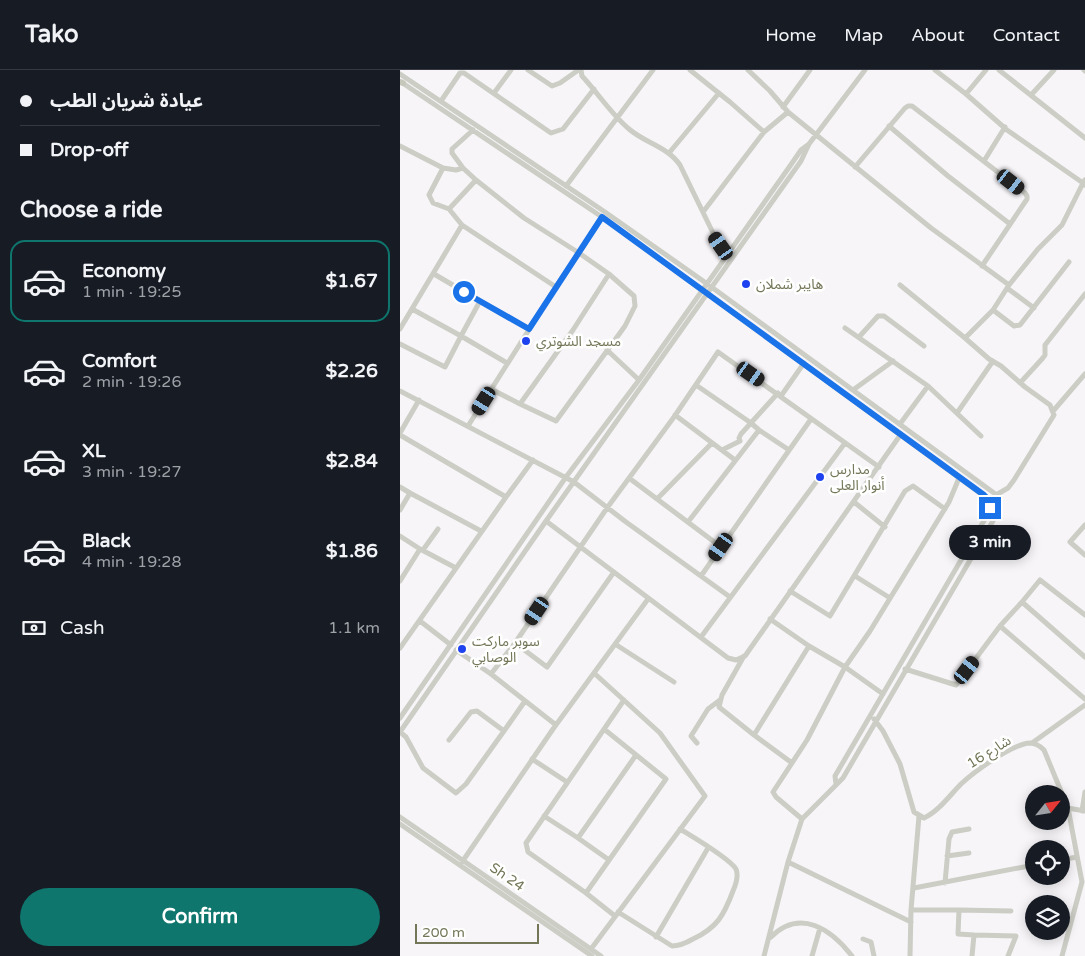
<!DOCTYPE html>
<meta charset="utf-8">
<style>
body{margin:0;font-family:"Varela Round","Noto Sans Arabic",sans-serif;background:#242831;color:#f1f3f6;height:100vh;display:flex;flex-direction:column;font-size:19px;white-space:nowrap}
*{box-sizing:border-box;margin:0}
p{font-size:16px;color:#9ea1a6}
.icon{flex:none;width:28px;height:28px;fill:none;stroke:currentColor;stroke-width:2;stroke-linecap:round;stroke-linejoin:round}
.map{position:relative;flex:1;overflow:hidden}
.side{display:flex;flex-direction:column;background:#171b24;width:400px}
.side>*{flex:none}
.hud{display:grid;align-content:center;height:110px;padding:0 20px;background:#171b24}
.needle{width:32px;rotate:60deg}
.tools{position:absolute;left:625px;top:715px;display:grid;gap:10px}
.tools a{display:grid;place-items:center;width:45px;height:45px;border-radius:50%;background:#171b24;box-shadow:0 2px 12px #0003;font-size:25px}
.scale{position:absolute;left:15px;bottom:12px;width:124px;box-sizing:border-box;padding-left:5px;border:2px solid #747658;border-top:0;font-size:14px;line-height:18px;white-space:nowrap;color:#747658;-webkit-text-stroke:4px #fff;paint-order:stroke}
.end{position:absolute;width:22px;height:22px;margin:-11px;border:6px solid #1a73e8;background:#fff;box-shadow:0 0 0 2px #fff}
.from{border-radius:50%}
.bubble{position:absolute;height:35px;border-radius:18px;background:#171b24;box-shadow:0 2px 12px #0003;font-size:16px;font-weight:700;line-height:35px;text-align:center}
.car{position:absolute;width:15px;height:30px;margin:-15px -8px;border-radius:6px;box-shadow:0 0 4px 1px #0007;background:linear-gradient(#222 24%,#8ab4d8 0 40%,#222 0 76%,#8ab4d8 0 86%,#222 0)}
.hud b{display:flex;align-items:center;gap:18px;height:48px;font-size:19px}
.hud b+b{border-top:1px solid #363941}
.hud i{width:12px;height:12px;background:#f1f3f6}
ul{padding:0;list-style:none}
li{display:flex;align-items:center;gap:15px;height:82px;margin:0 10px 8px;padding:0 10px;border:2px solid transparent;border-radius:15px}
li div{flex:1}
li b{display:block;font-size:19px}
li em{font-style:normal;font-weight:700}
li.active{border-color:#0f766e}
li>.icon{width:45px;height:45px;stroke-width:1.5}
h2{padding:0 20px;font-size:22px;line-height:60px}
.pay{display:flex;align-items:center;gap:12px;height:55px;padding:0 20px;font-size:19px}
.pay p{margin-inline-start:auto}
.primary-button{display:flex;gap:10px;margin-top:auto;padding:10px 20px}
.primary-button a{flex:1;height:58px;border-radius:30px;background:#0f766e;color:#fff;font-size:20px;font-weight:700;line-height:58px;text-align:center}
header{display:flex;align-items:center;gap:30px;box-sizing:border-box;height:70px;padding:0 25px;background:#171b24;border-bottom:1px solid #363941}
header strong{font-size:24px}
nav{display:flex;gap:28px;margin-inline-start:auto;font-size:18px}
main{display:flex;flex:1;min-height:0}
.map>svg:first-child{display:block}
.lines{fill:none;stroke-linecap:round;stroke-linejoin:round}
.minor{stroke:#cccdc5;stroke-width:5}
.major{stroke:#c6c7bb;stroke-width:6}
.route{stroke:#1a73e8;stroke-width:6}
.poi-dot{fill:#1e42ef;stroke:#fff;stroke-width:2}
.labels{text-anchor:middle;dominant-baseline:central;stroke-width:5;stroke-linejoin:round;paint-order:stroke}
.poi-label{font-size:14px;fill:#747658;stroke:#fff;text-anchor:start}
.street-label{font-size:14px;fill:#747658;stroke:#fff}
</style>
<header>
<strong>Tako</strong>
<nav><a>Home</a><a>Map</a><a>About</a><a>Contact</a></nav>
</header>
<main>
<section class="side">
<div class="hud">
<b><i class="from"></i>عيادة شريان الطب</b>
<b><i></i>Drop-off</b>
</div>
<h2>Choose a ride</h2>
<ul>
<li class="active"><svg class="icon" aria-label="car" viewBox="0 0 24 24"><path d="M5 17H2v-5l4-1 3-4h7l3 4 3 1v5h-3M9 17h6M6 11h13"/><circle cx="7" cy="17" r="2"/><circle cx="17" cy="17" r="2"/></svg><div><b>Economy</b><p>1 min · 19:25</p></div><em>$1.67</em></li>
<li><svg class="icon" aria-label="car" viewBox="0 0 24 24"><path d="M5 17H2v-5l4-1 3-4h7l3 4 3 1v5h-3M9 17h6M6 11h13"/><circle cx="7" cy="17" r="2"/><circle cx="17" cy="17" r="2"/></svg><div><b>Comfort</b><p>2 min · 19:26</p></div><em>$2.26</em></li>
<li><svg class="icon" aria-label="car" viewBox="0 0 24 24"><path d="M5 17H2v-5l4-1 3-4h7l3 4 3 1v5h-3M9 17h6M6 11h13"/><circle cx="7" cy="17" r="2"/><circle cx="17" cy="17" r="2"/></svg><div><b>XL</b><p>3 min · 19:27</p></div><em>$2.84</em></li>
<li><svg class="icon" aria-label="car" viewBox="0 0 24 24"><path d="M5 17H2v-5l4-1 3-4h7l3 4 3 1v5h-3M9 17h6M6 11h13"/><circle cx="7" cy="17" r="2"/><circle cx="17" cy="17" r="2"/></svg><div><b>Black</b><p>4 min · 19:28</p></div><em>$1.86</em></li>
</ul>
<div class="pay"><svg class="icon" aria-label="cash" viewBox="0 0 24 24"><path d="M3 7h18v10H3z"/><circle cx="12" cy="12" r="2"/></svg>Cash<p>1.1 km</p></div>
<div class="primary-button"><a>Confirm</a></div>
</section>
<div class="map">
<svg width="685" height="886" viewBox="0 0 685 886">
<rect width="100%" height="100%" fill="#f7f5f8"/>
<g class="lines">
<path class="minor" d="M128,0L152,16L160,13L177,1
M181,0L182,6C198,23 211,44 229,59C245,73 268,77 280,95L315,167L327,184
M290,0L330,32L364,62
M348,0L370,21L388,42L531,158L609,215
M535,0L566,24L607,60L683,113L685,110
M599,0L685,68
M684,0L685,1
M0,4L205,142L306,213L594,423C600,429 599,436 597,444L443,708L402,749L388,792L364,886
M1,12L202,147L588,429L590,433L589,442L435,706L436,714
M94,23L111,0
M566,24L586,0
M631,25L654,0
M41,31L60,3H64L151,63L163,59L194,19
M383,37L410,0
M489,56L548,106L610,154
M73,60L52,79V83L63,98L76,110
M0,76L43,98L56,100L63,98
M269,83L319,23
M584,91L605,57
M455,97L505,38L508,36H512L625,123L627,126V129L582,196
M43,98L29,125L33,133L49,139
M166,116L253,0
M303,142L364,62L388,42
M34,204L80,231
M500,215L565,268L589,289L601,296L625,317L650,335L654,345L614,410L608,418L596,425
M607,218L634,238
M593,240L614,256L620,255L669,192
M445,258L528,316L581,366
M0,259L62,155L49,139L76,110L124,148L179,183L156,217L62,155
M459,267L478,246H484L524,276
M565,268L593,240L609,215L638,179L662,155L683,113L685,115
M0,274L45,297L61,266L12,239
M207,280L239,310
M107,293L61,266L80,231L129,259
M620,313L642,289L645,285V275L685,224
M91,319L120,334L173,260L209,204L179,183L202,147
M453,320L493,291
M0,321L174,412L226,452L330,527
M381,326L404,293
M120,334L156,351L225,256L235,236L234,226L209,204
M654,340L685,304
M557,343L593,291
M275,345L335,390
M500,354L528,316
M68,356L156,217
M359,360L389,380
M0,363L19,330
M0,365L106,427L133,390
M322,380L340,371L339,368L341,364L378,323
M229,408L321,477
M0,417L10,423L0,440
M10,423L81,461
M257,429L312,373
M454,432L485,457
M146,451L328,588L336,590L345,586L501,364
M288,452L359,360L351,353L296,315
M685,455L670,472L685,485
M0,466L20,479L0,511
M20,479L56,498
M23,480L38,459
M214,502L147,597L115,573L207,438L274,347L318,282L479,397
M301,506L411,349
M455,506L490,528
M390,521L430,546L505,421L513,416L545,439
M622,532L640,510L685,545
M370,549L409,576
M20,551L51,575
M600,556L622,532L685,587
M301,567L445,373
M215,574L274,612
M0,578L106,427
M56,580L91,604L156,655
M344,586L322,625L319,637L354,665
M505,599L556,615L600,556L685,629
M91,604L115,573
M0,648L166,407L239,310L390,96L401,80L409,74L465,0
M474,649L483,661L500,694L514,742L524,748C539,741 550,725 561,714C575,701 612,674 630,673C636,673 640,676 644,680L668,738L682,812L662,886
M0,662L146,451L401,91L409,74
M0,662L6,667L23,698L56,723L66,714L104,661
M49,670L71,642L77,641L104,661L125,631
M297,673L291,666L308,639L320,630
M632,673L685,635
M132,689L167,712
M392,693L354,665L409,576L445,597L470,561L549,432L559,408
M668,738L685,741
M682,741L685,722
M144,746L178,768
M0,747L201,886
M402,749L376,727L373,722L407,670L445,597L483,624
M0,754L192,886
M547,786L569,783
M209,790L178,768L236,685
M661,790L677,787
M388,792L511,852
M60,795L153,659L248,529
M545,813L549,769L552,762L569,759
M514,818L634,795
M186,823L266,709L204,659
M511,840H559
M218,842L272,876C280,876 286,873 293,869C317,858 324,845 333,821C336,814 339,806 336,799C329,788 293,767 280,759
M215,846L186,823L128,782L126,773L224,630
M574,865L558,864L559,840L611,841
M256,867L308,778
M371,867C400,838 431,859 452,886
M463,869L471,872L474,886
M191,879L305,726L260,663L194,603
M412,886L420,858
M510,886L511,840L519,746
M572,886L574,865L616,866L608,886"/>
<path class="major" d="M0,12L3,13"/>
</g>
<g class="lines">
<path class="route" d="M64,222L129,259L202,147L584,425L588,429L590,438"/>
</g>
<g class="poi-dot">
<circle cx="346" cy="214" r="5"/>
<circle cx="126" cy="271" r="5"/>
<circle cx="420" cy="407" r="5"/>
<circle cx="62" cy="579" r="5"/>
</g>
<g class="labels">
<g class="poi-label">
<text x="356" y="214">هايبر شملان</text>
<text x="136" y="271">مسجد الشوتري</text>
<text x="430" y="399">مدارس<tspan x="430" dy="16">أنوار العلى</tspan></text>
<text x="72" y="571">سوبر ماركت<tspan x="72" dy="16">الوصابي</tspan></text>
</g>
<g class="street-label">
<text transform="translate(589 682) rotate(-32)">شارع 16</text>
<text transform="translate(107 807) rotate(35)">Sh 24</text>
</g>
</g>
</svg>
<div class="tools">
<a><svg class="needle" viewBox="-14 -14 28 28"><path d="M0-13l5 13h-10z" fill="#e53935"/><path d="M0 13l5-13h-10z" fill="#9ea1a6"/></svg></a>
<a><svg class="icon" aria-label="locate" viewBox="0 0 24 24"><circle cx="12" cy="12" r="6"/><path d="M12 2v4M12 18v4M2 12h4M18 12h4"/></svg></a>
<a><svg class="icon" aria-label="layers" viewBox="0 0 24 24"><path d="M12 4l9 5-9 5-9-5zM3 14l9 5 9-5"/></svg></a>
</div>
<div class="scale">200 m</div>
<i class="end from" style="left:64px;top:222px"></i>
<i class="end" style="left:590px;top:438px"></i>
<div class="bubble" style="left:549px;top:455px;width:82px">3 min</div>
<i class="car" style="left:611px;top:112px;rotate:128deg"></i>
<i class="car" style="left:321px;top:176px;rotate:325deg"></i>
<i class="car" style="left:351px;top:304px;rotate:125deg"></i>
<i class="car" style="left:84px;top:331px;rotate:212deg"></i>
<i class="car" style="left:321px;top:477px;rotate:215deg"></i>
<i class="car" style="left:137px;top:541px;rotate:214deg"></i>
<i class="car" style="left:567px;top:600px;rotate:37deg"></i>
</div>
</main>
